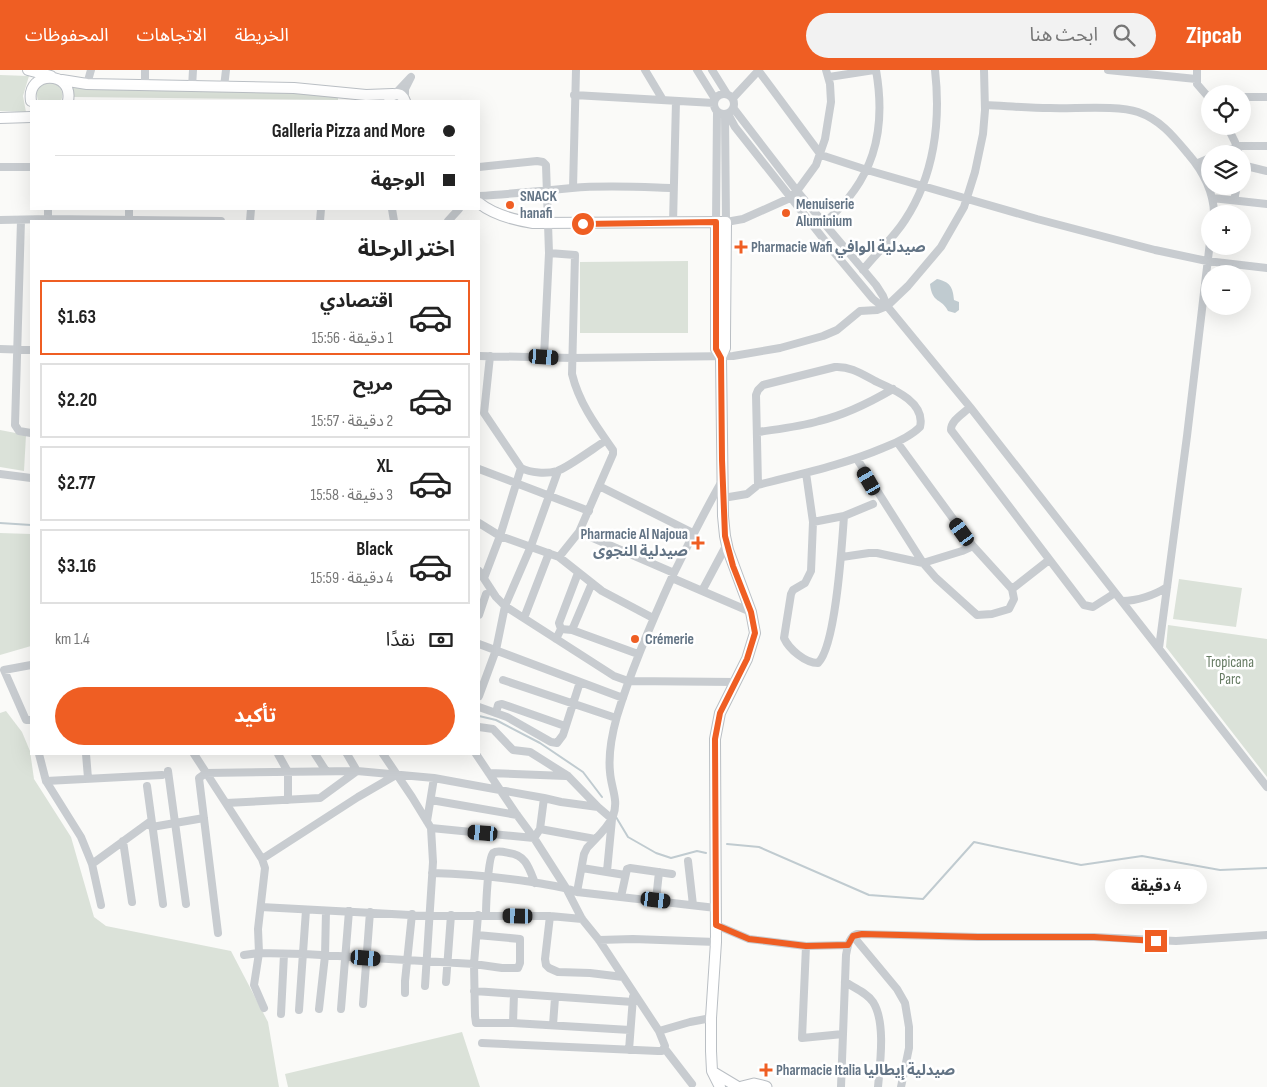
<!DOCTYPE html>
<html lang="ar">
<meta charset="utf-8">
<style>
body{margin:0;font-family:"Sofia Sans Condensed","Noto Sans Arabic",sans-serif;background:#f2f2f2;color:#222;direction:rtl;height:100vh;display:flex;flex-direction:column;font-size:19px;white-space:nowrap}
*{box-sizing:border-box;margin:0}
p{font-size:16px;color:#767676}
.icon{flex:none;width:28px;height:28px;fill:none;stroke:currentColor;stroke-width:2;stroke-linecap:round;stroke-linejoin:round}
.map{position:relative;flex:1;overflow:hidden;direction:ltr}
.details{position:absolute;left:30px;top:150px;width:450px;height:535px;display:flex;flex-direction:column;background:#fff;border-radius:0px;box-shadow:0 5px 20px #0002;direction:rtl}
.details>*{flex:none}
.banner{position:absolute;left:30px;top:30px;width:450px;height:110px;border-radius:0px;box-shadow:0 5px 20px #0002;direction:rtl;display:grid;align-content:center;height:110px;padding:0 25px;background:#fff}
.tools{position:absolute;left:1201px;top:15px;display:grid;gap:10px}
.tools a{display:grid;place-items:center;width:50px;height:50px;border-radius:50%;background:#fff;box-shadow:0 5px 20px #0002;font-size:25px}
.end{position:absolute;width:22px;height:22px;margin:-11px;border:6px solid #ef5e23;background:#fff;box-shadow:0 0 0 2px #fff}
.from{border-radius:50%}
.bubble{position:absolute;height:35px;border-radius:18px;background:#fff;box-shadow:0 5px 20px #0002;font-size:16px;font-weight:700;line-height:35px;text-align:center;direction:rtl}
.car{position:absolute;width:15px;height:30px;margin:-15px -8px;border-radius:6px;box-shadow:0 0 4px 1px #0007;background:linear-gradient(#222 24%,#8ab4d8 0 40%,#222 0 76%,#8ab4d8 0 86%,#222 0)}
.banner b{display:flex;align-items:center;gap:18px;height:48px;font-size:19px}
.banner b+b{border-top:1px solid #e0e0e0}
.banner i{width:12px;height:12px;background:#222}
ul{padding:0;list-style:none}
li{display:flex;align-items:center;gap:15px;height:75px;margin:0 10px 8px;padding:0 15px;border:2px solid #e0e0e0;border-radius:0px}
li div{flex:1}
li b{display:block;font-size:19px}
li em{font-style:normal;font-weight:700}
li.active{border-color:#ef5e23}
li>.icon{width:45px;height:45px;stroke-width:1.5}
h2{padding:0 25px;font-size:22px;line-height:60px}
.pay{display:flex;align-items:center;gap:12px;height:55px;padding:0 25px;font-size:19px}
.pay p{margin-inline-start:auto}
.action{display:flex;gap:10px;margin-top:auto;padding:10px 25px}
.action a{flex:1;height:58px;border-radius:30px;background:#ef5e23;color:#fff;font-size:20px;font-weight:700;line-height:58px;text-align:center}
header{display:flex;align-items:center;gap:30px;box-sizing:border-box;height:70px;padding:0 25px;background:#ef5e23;color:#fff}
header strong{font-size:24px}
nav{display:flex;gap:28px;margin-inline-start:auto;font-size:18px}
.search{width:350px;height:45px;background:#f2f2f2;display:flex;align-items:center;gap:12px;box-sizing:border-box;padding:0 18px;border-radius:28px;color:#767676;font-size:19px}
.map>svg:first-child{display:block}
.green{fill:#dbe2d9}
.water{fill:#c0cbd0}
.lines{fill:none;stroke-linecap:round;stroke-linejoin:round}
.stream{stroke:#c0cbd0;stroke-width:2}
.secondary-casing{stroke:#babfc4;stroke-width:12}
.primary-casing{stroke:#b8bdc2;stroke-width:13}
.street{stroke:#c8ccd0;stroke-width:8}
.secondary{stroke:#fff;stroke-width:10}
.primary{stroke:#fff;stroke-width:11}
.route{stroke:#ef5e23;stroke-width:6}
.poi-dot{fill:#ef5e23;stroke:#fff;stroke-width:2}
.labels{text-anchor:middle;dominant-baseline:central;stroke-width:5;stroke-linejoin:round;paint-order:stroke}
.poi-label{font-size:15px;font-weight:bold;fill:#637485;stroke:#fff;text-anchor:start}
.park-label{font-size:15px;fill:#667b63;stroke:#fff}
</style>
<header>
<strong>Zipcab</strong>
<div class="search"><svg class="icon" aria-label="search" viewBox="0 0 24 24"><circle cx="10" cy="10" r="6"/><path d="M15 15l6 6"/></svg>ابحث هنا</div>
<nav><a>الخريطة</a><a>الاتجاهات</a><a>المحفوظات</a></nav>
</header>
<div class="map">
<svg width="1267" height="1017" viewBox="0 0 1267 1017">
<rect width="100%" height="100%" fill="#fafaf8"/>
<path class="green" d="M0,5L29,6L23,26L26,42L0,41Z
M50,11C59,15 65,20 61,31H38L36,21L41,14Z
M73,18L274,21L338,26V30L74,27Z
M688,191V263H580V192Z
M0,360L26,365L24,401L0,397Z
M0,463L31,464V576L0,585Z
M1179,509L1242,518L1236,557L1173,549Z
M1168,555L1267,569V707L1166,577Z
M6,641L22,662L30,681L34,709L71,767L94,847L106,856L231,881L268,952L279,1017H0V643Z
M462,962L480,1017H288L285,1004Z"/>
<path class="water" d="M937,209C950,212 953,217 954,230L959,232V240L955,243L948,241C942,228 932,234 930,214Z"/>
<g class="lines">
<path class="stream" d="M0,453L31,455
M479,646L496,650L540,673L583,702L602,727
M616,747L628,767L656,783L671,788L697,781L706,783
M727,774L759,777L869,825L923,829L974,772L1081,795L1142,786L1220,800L1267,798"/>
<defs>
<path id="secondary" d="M28,0L51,6
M62,10L87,14L294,18L366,25L393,24
M389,28C395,22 402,23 405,31
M31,31C26,0 74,0 68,31
M0,48L31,47
M479,133C494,145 514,150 533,153L726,152L725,267V278L721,287L723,446L725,466L728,480L751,542L755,563L747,589L720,643L715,669L716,872L711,948V981L712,1001L720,1017
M716,152V279L721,287
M713,1002L738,1017"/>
<path id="primary" d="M742,1017L754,1014L766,1017"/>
</defs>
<use href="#secondary" class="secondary-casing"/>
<use href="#primary" class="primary-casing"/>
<path class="street" d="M645,0L663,30
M697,0L715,29
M712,0L727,24
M758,0L821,85L867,100L1037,149L1155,180L1207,191L1267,198
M1108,0L1196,9
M1197,0V14L1210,29
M829,7L874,0
M87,14L91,0
M145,15V0
M192,17L193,0
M224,17L226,0
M714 34a10 10 0 1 1 20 0a10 10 0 1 1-20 0Z
M395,24L411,7L405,19V29
M574,25L714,33
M1242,27H1267
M733,28L759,0
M985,35C1007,36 1028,38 1050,38C1073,39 1118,35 1138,42C1161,50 1174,67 1189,85C1203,101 1214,123 1214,144
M734,39L797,121L876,215L883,226L887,236L970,337L1267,717
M728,44L735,57L833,181L873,229L878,233L887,236
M725,45L726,152L743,149L790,128L797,121L816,95L825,69L831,32L830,14L826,0
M1227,56L1235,72L1239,84
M1220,84L1237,76H1267
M1196,94L1210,88
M1242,95L1267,101
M0,97H31
M479,97L537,91L543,92L546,95L549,183L544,287
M573,118L576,0
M479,126C510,124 541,121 572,118C605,115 640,117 673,118
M1212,128L1267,134
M1234,130L1237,116
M48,139V151
M392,139L394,151
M0,150L49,149L221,151
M21,150L15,355L19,361L31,363
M129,150V139
M250,151L251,139
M320,151L321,139
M448,151L459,139
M716,152L717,42
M673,153L676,31
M824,153C873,111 887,63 876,0
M863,200C876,183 893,169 905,150C934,106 941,52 935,0
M0,279L31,280
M479,286L572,288L733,286L780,278L823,266L837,260L860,241L877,240L887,236L908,216L941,177L964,137L975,102L983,64L985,40L984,0
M490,286L484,343L521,398C531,403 546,404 557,401C567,398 594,378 605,371
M970,337C963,344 951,350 951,360L1084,535L1093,537L1115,523
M758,362C778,359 799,357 819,351C845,345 869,333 893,319
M897,372L973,476L1012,519
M857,389L923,493L936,508L977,545L992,544L1009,539L1014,529L1012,519L1049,490
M479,399L589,441
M806,403L813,452L811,501L805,513L793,520L791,524L784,568C789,579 805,593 818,593C836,576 842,473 844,446
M0,404L31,408
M599,416L693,463
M723,428L747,424L758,415C800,404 843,395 883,378C896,373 910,367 920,357C926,332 893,319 875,311C862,304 850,296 835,297L763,315L758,320L756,325L758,415
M813,452L844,446L873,434
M479,453L500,466L559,487L579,462L613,384V380C596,356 579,333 572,304L575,185L549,183
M579,462L674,503
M559,487L602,521L653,548
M842,487L869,483H877L923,493L962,481L973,476
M479,501L496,527L505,536L614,606L628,611L735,612
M484,508L500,466L521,398
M672,508L751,542
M702,521L727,474
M1122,531C1137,531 1155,525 1167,517
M479,545L486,524
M524,548L549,483
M561,559L559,553L578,503
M572,560L592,513
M556,569L561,559L572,560L638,584
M479,574L623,628
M1159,578L1187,366L1210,172
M31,595L4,600L26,650H31
M503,610L616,648
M479,626L496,580L505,536L531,476L558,401
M479,637L507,647L551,672L557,673L563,665L580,612
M496,643L498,635L502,634L565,656
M479,657L493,659L513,680L530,682L568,706L598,737
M39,684L46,711L81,767L92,794L101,835
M86,684L88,708
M194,684L262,789L265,798L258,859L259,883L254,915L264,938
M278,684L288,702V730
M315,684L326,701
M383,684L412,727L431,758L433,792L425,916
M476,684L517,745L534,768L566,818L582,849L599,870L659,961L665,976L662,981H658L482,973
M168,701L186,834
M489,703L566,706
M46,711L162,705
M147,716L163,834
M431,730L517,745
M226,733L320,728L357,701L347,684
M427,751L434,708
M152,757L204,748
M431,758L534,768L540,759L544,728
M540,759L595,769
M123,771L132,832
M262,789L358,727L396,705
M688,791L693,835
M92,794L151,751
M582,798L625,805
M432,803C466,804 499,807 532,812C547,815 562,816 577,822L584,784L587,778C595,769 608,758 613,746C619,730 611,718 610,702C608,683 612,664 617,646C632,597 652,551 673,505C689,473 704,442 722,411
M577,822L716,838
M621,827L627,799L630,798L672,804
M656,830L659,802
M261,837L429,846H550L582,849
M478,845L474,894L475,946L476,953H513L630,960
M486,845C486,835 488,788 493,783C497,780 504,782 509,783C526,785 529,798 535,813
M550,846L545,889L546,895L549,898L558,902L590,903L623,907
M716,855L749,869L806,876L848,875
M218,863L199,708L206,703L357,701L434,708L544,728L561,732L598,737L612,749L607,801
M853,866L897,919L905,933L909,957V978L901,1017
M599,870L633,869L716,872
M806,876L802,968L843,964
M244,885L259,883L304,884L474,894L502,898H518L520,893V869L477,865
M446,912L451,845
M845,912C855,918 867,923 873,932C886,952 880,994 878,1017
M474,921L633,932
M405,923V911L412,844
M363,934L370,842
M319,939L325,886L326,841
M341,939L349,841
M299,940L306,840
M281,944L284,884
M513,953L514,924
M553,955L555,928
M659,961L690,952L711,948
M665,979L692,1014
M629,980L633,927
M841,1017L846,885C848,876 848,868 857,864L978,867H1094L1176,871L1267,865"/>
<use href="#secondary" class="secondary"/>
<use href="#primary" class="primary"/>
</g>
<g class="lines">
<path class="route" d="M583,154L716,152V279L721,288L722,390L725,466L733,496L751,542L755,563L747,589L720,643L715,669L716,855L749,869L806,876L848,875L853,866L862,864L978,867H1094L1156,871"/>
</g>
<g class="poi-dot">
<circle cx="510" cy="135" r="5"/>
<circle cx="786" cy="143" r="5"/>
<path d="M738.5 169.5h5v5h5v5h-5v5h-5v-5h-5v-5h5z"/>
<path d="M695.5 465.5h5v5h5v5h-5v5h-5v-5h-5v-5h5z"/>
<circle cx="635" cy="569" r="5"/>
<path d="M763.5 992.5h5v5h5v5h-5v5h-5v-5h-5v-5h5z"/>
</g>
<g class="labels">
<g class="poi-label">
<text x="520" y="126">SNACK<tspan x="520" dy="17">hanafi</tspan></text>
<text x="796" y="134">Menuiserie<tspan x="796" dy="17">Aluminium</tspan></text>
<text x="751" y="177">Pharmacie Wafi صيدلية الوافي</text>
<text x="688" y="464" text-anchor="end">Pharmacie Al Najoua<tspan x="688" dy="17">صيدلية النجوى</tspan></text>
<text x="645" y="569">Crémerie</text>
<text x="776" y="1000">Pharmacie Italia صيدلية إيطاليا</text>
</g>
<g class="park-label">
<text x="1230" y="592">Tropicana<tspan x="1230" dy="17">Parc</tspan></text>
</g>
</g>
</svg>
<div class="tools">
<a><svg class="icon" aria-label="locate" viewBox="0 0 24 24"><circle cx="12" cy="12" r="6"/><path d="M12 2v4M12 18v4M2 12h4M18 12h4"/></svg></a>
<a><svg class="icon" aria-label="layers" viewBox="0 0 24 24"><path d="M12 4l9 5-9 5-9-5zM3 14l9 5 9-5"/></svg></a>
<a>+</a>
<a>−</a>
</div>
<i class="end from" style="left:583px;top:154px"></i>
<i class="end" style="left:1156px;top:871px"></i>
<div class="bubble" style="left:1105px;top:799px;width:102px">4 دقيقة</div>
<i class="car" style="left:544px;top:287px;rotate:94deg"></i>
<i class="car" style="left:869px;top:411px;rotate:330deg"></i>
<i class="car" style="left:962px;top:462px;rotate:324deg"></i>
<i class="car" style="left:483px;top:763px;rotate:275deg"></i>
<i class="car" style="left:656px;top:830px;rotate:97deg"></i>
<i class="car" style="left:518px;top:846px;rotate:271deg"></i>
<i class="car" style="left:366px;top:888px;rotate:95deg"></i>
<div class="banner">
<b><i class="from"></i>Galleria Pizza and More</b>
<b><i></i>الوجهة</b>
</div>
<section class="details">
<h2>اختر الرحلة</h2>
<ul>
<li class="active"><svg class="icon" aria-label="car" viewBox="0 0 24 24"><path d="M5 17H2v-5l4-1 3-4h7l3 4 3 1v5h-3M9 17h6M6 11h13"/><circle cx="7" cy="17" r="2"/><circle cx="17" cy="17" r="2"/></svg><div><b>اقتصادي</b><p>1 دقيقة · 15:56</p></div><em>$1.63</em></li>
<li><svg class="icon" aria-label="car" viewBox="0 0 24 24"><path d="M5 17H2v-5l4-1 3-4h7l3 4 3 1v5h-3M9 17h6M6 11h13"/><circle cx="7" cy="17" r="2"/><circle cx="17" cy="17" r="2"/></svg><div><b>مريح</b><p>2 دقيقة · 15:57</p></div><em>$2.20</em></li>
<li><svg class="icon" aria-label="car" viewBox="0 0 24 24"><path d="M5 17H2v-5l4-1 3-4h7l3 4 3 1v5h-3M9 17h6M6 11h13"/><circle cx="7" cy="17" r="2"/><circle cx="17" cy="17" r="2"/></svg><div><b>XL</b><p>3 دقيقة · 15:58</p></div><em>$2.77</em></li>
<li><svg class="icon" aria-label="car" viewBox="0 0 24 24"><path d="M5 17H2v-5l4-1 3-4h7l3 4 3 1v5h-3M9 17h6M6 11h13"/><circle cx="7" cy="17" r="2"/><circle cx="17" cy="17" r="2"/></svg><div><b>Black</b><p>4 دقيقة · 15:59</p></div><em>$3.16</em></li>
</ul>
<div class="pay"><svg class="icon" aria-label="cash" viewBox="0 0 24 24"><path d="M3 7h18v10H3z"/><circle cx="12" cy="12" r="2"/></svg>نقدًا<p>1.4 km</p></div>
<div class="action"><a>تأكيد</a></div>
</section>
</div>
